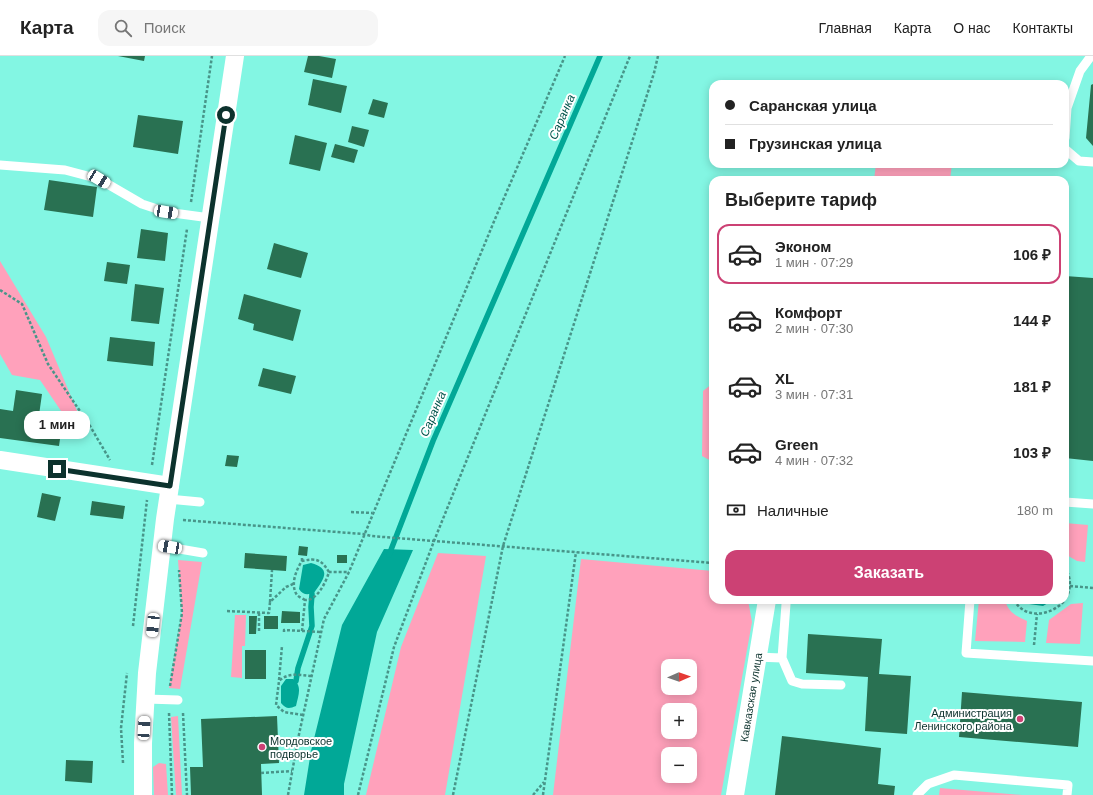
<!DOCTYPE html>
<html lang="ru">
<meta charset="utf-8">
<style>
body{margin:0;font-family:Helvetica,sans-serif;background:#f6f6f6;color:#222;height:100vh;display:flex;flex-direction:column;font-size:15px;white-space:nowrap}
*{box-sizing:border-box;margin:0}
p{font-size:13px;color:#767676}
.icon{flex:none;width:22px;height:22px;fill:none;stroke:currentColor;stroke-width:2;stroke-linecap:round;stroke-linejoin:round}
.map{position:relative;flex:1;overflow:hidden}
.panel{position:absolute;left:709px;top:120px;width:360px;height:428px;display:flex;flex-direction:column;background:#fff;border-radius:12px;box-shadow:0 2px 10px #0003}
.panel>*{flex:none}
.top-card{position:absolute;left:709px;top:24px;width:360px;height:88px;border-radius:12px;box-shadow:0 2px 10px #0003;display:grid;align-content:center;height:88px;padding:0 16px;background:#fff}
.needle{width:26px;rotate:88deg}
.controls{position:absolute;left:661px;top:603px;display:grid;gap:8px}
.controls a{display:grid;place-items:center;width:36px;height:36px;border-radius:8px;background:#fff;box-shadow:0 2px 10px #0003;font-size:20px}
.end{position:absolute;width:18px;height:18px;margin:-9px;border:5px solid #0c322d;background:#fff;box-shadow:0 0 0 2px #fff}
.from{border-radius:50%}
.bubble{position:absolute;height:28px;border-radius:12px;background:#fff;box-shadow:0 2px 10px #0003;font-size:13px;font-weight:700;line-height:28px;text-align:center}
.car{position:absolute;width:12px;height:24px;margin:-12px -6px;border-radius:5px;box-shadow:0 0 3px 1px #0007;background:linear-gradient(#fff 24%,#345 0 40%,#fff 0 76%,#345 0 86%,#fff 0)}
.top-card b{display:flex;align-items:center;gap:14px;height:38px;font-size:15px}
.top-card b+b{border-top:1px solid #e0e0e0}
.top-card i{width:10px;height:10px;background:#222}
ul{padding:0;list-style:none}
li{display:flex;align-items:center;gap:12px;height:60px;margin:0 8px 6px;padding:0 8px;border:2px solid transparent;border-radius:12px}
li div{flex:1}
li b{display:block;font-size:15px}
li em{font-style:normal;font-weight:700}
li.on{border-color:#cc4174}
li>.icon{width:36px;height:36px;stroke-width:1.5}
h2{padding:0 16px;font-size:18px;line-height:48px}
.pay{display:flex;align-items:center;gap:10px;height:44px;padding:0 16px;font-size:15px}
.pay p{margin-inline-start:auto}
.primary-button{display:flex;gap:8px;margin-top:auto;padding:8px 16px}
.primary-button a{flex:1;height:46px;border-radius:12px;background:#cc4174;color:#fff;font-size:16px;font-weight:700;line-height:46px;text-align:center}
header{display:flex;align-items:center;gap:24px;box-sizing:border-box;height:56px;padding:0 20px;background:#fff;border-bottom:1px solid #e0e0e0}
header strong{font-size:19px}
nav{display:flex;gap:22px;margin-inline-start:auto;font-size:14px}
.search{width:280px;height:36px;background:#f6f6f6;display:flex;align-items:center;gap:10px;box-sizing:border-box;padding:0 14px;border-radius:12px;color:#767676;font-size:15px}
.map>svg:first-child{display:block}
.green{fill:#ffa1bb;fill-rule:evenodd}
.water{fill:#01a897}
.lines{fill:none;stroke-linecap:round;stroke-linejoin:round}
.stream{stroke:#01a897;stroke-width:5.5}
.building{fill:#297152}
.path{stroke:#489589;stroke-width:2.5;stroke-dasharray:3 2;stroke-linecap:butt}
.lane{stroke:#fff;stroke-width:9}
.street{stroke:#fff;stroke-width:18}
.route{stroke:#0c322d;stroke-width:5}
.poi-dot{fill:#cc4174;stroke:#fff;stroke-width:1.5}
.labels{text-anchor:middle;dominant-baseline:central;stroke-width:4;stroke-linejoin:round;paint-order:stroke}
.street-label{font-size:11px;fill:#0c322d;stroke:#fff}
.poi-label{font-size:11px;fill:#0c322d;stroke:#fff;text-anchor:end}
.water-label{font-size:12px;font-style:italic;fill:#02544b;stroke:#fff}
</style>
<header>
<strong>Карта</strong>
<div class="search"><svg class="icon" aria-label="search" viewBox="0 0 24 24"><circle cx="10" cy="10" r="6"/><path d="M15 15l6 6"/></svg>Поиск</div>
<nav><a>Главная</a><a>Карта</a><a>О нас</a><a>Контакты</a></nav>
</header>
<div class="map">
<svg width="1093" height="739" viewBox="0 0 1093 739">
<rect width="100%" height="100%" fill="#83f6e3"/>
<path class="green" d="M876,108H952L950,124H874Z
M0,205L46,281L78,357L74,374L40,324L12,319L0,298Z
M713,327V406L702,400L703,335Z
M1065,467L1088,469L1085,506L1077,505L1065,498Z
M438,497L486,500L445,739H366L401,591Z
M581,503L713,515V544H748L752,566L721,739H553ZM668,610H690V632H668ZM668,654H690V676H668ZM668,698H690V720H668Z
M178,504L202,506L180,633L169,632L182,557Z
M979,544H1005C1008,556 1016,560 1027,565L1025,586L975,585Z
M1083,547L1080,588L1046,587L1049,564L1071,548Z
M235,559H246L245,590H242V622L231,621Z
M178,660L182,739H176L171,661Z
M159,707L166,708L168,739H154L153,711Z
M940,732L1022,739H939Z"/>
<path class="water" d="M384,493L413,494L377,576L344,728V739H304L311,695L342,569Z
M311,507C333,513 323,524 314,537C307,539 303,539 299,533L303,509Z
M1023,544H1053L1043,550L1029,548Z
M286,623H293C303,630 298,640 296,650C289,653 286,653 281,647V630Z"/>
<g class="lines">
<path class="stream" d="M389,499L433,385L600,0
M296,625L298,612L312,570L311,551L312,538"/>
</g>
<path class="building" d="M118,0H145L144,5Z
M308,0H319L336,3L332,22L304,16Z
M313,23L347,30L341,57L308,49Z
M1093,28V90L1086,82L1091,29Z
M373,43L388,47L384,62L368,58Z
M138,59L183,65L178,98L133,91Z
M352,70L369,74L364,91L348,86Z
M295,79L327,87L320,115L289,108Z
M335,88L358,94L354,107L331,101Z
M49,124L97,131L93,161L44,154Z
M141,173L168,177L165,205L137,202Z
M274,187L308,197L301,222L267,213Z
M107,206L130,209L127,228L104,225Z
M1065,220L1093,222V405L1065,402Z
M135,228L164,232L159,268L131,265Z
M244,238L301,254L293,285L253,274L254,268L238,263Z
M110,281L155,286L153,310L107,305Z
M263,312L296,320L291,338L258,330Z
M16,334L42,338L39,359L63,362L59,390L0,382V353L13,355Z
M227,399L239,400L237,411L225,410Z
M42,437L61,441L55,465L37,461Z
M92,445L125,450L123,463L90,459Z
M299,490L308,491L307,500L298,499Z
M245,497L287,500L286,515L244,512Z
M337,499H347V507H337Z
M282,555L300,556V567H281Z
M249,560H257L256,578H249Z
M264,560H278V573H264Z
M808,578L882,583L879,618L911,620L907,678L865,675L868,621L806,617Z
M245,594H266V623H245Z
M962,636L1082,646L1078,691L959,681Z
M277,660L279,707L261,708L262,739H191L190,711H203L201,663Z
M782,680L881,692L878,728L895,730L894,739H775Z
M66,704L93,705L92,727L65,725Z"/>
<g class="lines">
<path class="path" d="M191,146L212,0
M0,234L22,248L48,308L90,370L110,404
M152,409L187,173
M351,456L372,457
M183,464L363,478L371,480L713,507
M302,505V500
M1065,511C1071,521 1072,534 1065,543
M1070,530L1093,532
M305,544C303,543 299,541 297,539C290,529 296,514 302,505C316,502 321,503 329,516
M1014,544C1025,564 1052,560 1065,544
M270,546L272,514
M227,555L269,557L270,546L286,531L293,528
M133,570L147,444
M259,575V557
M302,575L305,544C317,545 326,526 329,516H349
M284,576V574L322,576
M1034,589L1037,558
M279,624L282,590
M170,630L182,557L179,514
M169,657L172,739
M183,657L187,739
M303,659L284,656L276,649L279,625C289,616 299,619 312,620
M123,707L121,672L127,617
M261,717L292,715
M288,739L298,683L324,563L349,516L495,163L565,0
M358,739L394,591L434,485L630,0
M453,739L503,490L654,17L658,0
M533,739L544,726
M543,739L576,496"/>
<path class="lane" d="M1065,82L1067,52L1080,15L1091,0
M1065,93L1079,105L1093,106
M0,109L65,114L99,123L142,148L166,156L210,162
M168,443L200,446
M1065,446L1093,448
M162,490L203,497
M970,544L966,597L1093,605
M758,601L782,602L792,625L802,628L841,629
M782,602L786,548
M146,643L178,644
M917,739L928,728L954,719L1068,729L1067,739"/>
<g class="street">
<path d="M0,404L170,430"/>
<path d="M143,739V687L147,617L165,463L235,0"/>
<path id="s1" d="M735,739L767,544"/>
</g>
</g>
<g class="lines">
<path class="route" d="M57,413L170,430L226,59"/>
</g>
<g class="poi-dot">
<circle cx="1020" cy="663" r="4"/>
<circle cx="262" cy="691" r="4"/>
</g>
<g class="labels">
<g class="street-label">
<text stroke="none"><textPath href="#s1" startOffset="99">Кавказская улица</textPath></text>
</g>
<g class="poi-label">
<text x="1012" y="657">Администрация<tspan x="1012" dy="13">Ленинского района</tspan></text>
<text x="270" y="685" text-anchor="start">Мордовское<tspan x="270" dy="13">подворье</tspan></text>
</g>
<g class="water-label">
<text transform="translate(562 61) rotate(-67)">Саранка</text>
<text transform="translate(433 358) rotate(-67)">Саранка</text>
</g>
</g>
</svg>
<div class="controls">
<a><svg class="needle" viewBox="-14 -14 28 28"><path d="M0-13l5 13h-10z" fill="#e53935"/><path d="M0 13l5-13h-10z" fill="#767676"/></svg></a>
<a>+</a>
<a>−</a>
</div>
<i class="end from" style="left:226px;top:59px"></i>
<i class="end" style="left:57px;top:413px"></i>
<div class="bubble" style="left:24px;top:355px;width:66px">1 мин</div>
<i class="car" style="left:99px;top:123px;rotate:121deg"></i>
<i class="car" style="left:166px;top:156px;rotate:99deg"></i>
<i class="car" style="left:170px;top:491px;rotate:280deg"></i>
<i class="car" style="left:153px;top:569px;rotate:186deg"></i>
<i class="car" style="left:144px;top:672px;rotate:3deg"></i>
<div class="top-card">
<b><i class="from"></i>Саранская улица</b>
<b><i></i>Грузинская улица</b>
</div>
<section class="panel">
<h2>Выберите тариф</h2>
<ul>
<li class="on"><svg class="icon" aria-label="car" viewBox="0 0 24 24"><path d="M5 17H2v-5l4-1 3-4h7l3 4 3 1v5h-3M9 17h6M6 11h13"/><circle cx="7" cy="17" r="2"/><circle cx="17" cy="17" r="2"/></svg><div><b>Эконом</b><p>1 мин · 07:29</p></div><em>106 ₽</em></li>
<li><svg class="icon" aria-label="car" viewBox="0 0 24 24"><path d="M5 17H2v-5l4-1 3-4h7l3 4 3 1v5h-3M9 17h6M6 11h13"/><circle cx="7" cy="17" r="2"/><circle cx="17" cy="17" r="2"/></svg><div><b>Комфорт</b><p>2 мин · 07:30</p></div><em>144 ₽</em></li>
<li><svg class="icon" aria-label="car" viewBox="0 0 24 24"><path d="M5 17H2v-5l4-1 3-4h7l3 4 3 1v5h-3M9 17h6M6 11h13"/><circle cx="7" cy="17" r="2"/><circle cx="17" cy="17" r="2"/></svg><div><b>XL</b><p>3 мин · 07:31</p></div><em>181 ₽</em></li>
<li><svg class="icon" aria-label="car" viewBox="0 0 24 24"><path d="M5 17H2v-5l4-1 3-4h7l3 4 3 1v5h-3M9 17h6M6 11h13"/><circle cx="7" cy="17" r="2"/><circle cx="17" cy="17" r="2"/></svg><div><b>Green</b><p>4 мин · 07:32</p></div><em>103 ₽</em></li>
</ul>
<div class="pay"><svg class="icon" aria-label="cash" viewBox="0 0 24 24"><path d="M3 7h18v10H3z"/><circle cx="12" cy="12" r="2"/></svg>Наличные<p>180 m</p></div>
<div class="primary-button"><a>Заказать</a></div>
</section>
</div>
